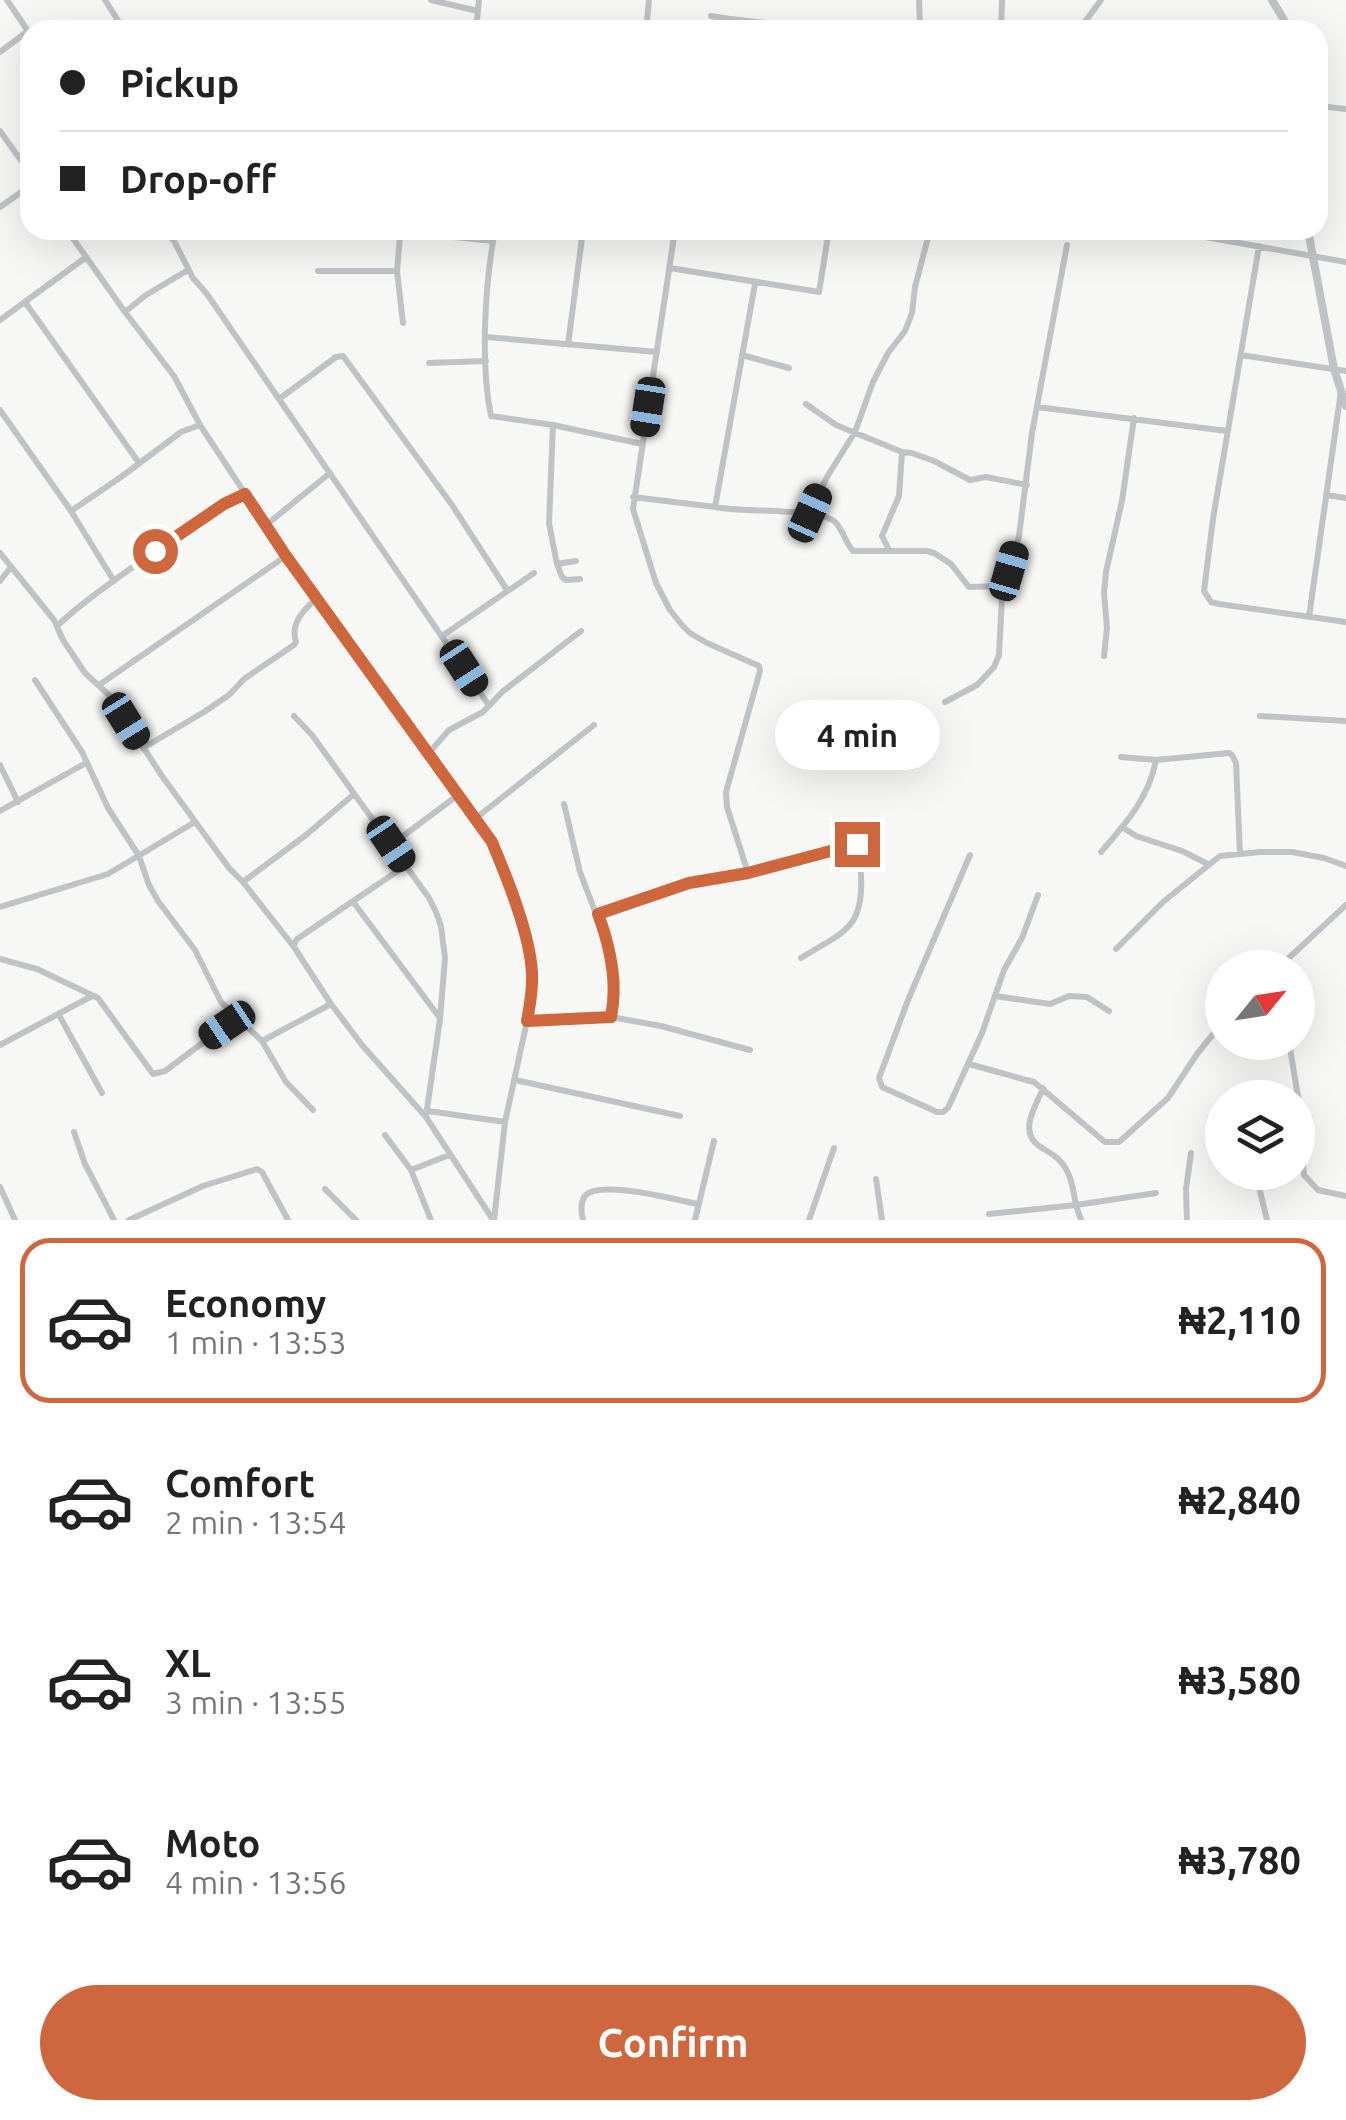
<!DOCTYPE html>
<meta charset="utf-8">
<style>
body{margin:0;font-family:Ubuntu,sans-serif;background:#f6f6f6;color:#222;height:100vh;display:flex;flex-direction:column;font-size:38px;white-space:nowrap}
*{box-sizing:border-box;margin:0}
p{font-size:32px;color:#767676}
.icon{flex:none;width:55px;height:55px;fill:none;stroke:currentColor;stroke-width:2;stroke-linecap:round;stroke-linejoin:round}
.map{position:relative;height:1220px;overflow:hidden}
.details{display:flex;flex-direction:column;background:#fff;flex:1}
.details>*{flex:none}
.banner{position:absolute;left:20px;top:20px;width:1308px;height:220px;border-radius:30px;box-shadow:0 10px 40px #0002;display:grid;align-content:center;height:220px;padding:0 40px;background:#fff}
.needle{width:65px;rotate:60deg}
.tools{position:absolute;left:1205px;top:950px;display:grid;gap:20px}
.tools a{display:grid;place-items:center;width:110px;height:110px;border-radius:50%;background:#fff;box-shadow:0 10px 40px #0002;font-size:50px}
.end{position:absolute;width:45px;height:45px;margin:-22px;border:12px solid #ce673e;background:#fff;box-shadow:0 0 0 5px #fff}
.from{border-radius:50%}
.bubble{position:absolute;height:70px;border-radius:35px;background:#fff;box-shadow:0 10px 40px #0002;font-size:32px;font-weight:700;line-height:70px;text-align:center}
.car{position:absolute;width:30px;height:60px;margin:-30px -15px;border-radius:12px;box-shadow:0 0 8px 2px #0007;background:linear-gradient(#222 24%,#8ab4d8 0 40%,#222 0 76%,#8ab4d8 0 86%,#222 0)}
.banner b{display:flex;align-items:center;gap:35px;height:95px;font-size:38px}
.banner b+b{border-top:2px solid #e0e0e0}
.banner i{width:25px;height:25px;background:#222}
ul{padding:18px 0 0;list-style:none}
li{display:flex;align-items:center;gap:30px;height:165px;margin:0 20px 15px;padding:0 20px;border:5px solid transparent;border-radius:30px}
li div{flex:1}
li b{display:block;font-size:38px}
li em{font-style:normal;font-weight:700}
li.selected{border-color:#ce673e}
li>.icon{width:90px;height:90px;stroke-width:1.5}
.cta{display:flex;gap:20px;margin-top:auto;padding:20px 40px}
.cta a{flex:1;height:115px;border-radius:60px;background:#ce673e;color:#fff;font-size:40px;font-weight:700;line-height:115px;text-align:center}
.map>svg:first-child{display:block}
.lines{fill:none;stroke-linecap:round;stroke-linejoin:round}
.minor{stroke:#bfc3c6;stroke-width:6}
.tertiary{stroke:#bfc3c6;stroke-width:8}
.route{stroke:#ce673e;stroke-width:12}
</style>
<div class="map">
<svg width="1346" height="1220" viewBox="0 0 1346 1220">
<rect width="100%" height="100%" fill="#f7f8f5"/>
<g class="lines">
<path class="minor" d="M7,0L30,34
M105,0L124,30
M431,0L478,11
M711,16C743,22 775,22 807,30
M920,26L946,30
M476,30L479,0
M646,30L649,0
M917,30L920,26L919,0
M1001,30L1002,0
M1079,30L1101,0
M0,52L28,31
M1318,106L1346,109
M0,131L30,173
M0,207L30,186
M67,230L125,312L174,376L200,425L286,556L476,818L492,842L503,867L527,942L532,970L527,1021L505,1122L494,1220
M163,230L174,241L193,278L207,294L488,704
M363,230L400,236L434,235L493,241
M495,230C485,284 480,362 491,416L553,425L642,444
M675,230L633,509L656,583L670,610L682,625L690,633L707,643L759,666L760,671L753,696L726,792L727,807L748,873
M1166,230L1346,262
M400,236L397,271L403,323
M1259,246L1213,519L1204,591L1211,602L1219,604L1346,622
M670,268L819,292L829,230
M318,271H397
M25,302L139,463
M125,312L146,295L188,270
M0,320L85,258
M486,337L657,352
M568,345L583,230
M742,355L789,368
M1241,355L1346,371
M429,363L486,361
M279,399L336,357L343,356L452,505L507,590
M806,404L836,425L902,452L912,453L934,461L970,480L986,477L1027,485
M1037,407L1227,431
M0,410L71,511L114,581
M553,425L549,523L557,564L562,577L566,580L580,579
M1326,495L1346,498
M633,497L715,507L755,284
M715,507C741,513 823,507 836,523C843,531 846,543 853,551H927L934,553L951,564L969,587L1004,586
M71,511L121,477L181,432L200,425
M810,513L827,477L855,432L873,382L888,353L905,331L912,313L915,287L930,230
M266,525L330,473
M889,550L882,536L899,496L902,452
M0,553L54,620L63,640L85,673L109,695L162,776L229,868L243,882
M557,564L576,561
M0,581L11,567
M1309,617L1341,391
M57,626C88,597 124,574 158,549C186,529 214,507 245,494
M442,636L534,573
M1104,656L1107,628L1104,593L1106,572L1122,501L1134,418
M35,680L82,752L108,808L139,856L149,885L158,901L195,950L221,1002L262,1041L286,1082L313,1110
M99,685L286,556
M945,702L977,685L994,667L999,655L1002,597L1019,536L1032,433L1067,245
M294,716L312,735L391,845L429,898L436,912L441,926L445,958L440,1019L426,1116
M1260,716L1346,721
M143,748L204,712L229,695L244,679L294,645L296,642C290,624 303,610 317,598
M428,754L449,730L483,712L502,692L581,631
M1121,757L1156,760L1229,753L1232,755L1236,763L1240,854
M0,765L18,802
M353,795L306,835L243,882L294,947L331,1004L362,1045L426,1117L493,1220
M564,804L580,872L609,948L614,1002L611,1017
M0,811L86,763
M476,818L594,725
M1122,827L1136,836L1182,851L1208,864
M391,845L458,795
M1101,852C1126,823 1149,798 1156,760
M970,855L908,1000L879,1078L882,1087L937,1112H943L948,1108L982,1033L1004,970L1022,938L1038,895
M354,903L440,1018
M0,907L108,874L195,822
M598,914L689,883L748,873L857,844C861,854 860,864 861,875C864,930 842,932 801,958
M294,945L297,939L405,866
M1116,949L1163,902L1220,856L1260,852H1292L1324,858L1346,866
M0,959L37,969L98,998L153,1074L165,1071L236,1018
M1278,968L1346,905
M995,996L1050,1004L1069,996L1087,997L1109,1011
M59,1015L102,1093
M527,1021L611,1017L661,1026L750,1050
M262,1041L331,1004
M1289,1042L1299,1103L1304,1175L1318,1190L1346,1196
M0,1045L92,996
M969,1064L1034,1082L1105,1142H1119L1168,1098L1197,1054L1222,1023
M515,1080L680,1116
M1043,1088C1036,1106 1018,1131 1039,1146C1046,1151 1054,1154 1059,1160C1071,1171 1073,1189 1076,1205L1156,1193
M428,1111L505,1122
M74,1132L85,1164L114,1220
M385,1135L411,1170L431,1220
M411,1170L449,1155
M876,1179L882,1220
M0,1187L15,1220
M325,1189L356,1220
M1260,1191L1267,1220
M989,1214L1076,1205L1081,1220
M129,1220L203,1186L257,1169L262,1172L288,1220
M583,1220C581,1212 580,1203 585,1196C598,1179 677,1200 697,1204
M695,1220L714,1141
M809,1220L834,1148
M1187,1220L1186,1189L1191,1153"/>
<path class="tertiary" d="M1272,0L1284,20L1287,30
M1308,230L1334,369L1346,406"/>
</g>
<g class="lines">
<path class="route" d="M155,551L224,504L245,494L286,556L492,842C507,878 530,934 532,973C533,989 530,1005 527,1021L611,1017C618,983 610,946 598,914L689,883L748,873L857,844"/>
</g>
</svg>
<div class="tools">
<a><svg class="needle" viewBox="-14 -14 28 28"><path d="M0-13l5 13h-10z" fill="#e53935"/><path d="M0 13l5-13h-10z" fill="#767676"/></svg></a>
<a><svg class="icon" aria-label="layers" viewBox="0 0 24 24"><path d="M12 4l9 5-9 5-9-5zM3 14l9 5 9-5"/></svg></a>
</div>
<i class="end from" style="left:155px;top:551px"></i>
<i class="end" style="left:857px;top:844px"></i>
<div class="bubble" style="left:775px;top:700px;width:165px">4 min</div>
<i class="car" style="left:648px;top:407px;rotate:189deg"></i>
<i class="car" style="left:810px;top:513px;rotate:24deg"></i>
<i class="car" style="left:1009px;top:571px;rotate:16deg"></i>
<i class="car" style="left:464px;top:668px;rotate:147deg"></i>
<i class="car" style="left:126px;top:721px;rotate:148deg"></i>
<i class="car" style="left:391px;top:844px;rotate:146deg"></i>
<i class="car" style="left:227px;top:1025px;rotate:236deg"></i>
<div class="banner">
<b><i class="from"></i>Pickup</b>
<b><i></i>Drop-off</b>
</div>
</div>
<section class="details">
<ul>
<li class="selected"><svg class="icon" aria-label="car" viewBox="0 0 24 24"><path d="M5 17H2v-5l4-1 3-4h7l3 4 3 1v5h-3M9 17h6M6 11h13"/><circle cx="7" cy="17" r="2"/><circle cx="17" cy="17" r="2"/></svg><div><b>Economy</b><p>1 min · 13:53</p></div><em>₦2,110</em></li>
<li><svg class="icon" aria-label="car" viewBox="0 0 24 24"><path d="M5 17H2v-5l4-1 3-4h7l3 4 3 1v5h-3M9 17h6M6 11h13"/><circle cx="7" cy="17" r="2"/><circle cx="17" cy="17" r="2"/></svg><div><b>Comfort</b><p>2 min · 13:54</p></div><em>₦2,840</em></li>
<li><svg class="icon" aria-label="car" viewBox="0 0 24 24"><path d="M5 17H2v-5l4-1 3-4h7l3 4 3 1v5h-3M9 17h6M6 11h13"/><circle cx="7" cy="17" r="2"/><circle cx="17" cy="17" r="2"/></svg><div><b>XL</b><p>3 min · 13:55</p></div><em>₦3,580</em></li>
<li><svg class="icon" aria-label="car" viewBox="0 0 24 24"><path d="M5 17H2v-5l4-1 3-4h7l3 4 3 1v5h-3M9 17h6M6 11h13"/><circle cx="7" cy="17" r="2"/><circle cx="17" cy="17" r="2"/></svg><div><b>Moto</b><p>4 min · 13:56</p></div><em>₦3,780</em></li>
</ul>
<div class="cta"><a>Confirm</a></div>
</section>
